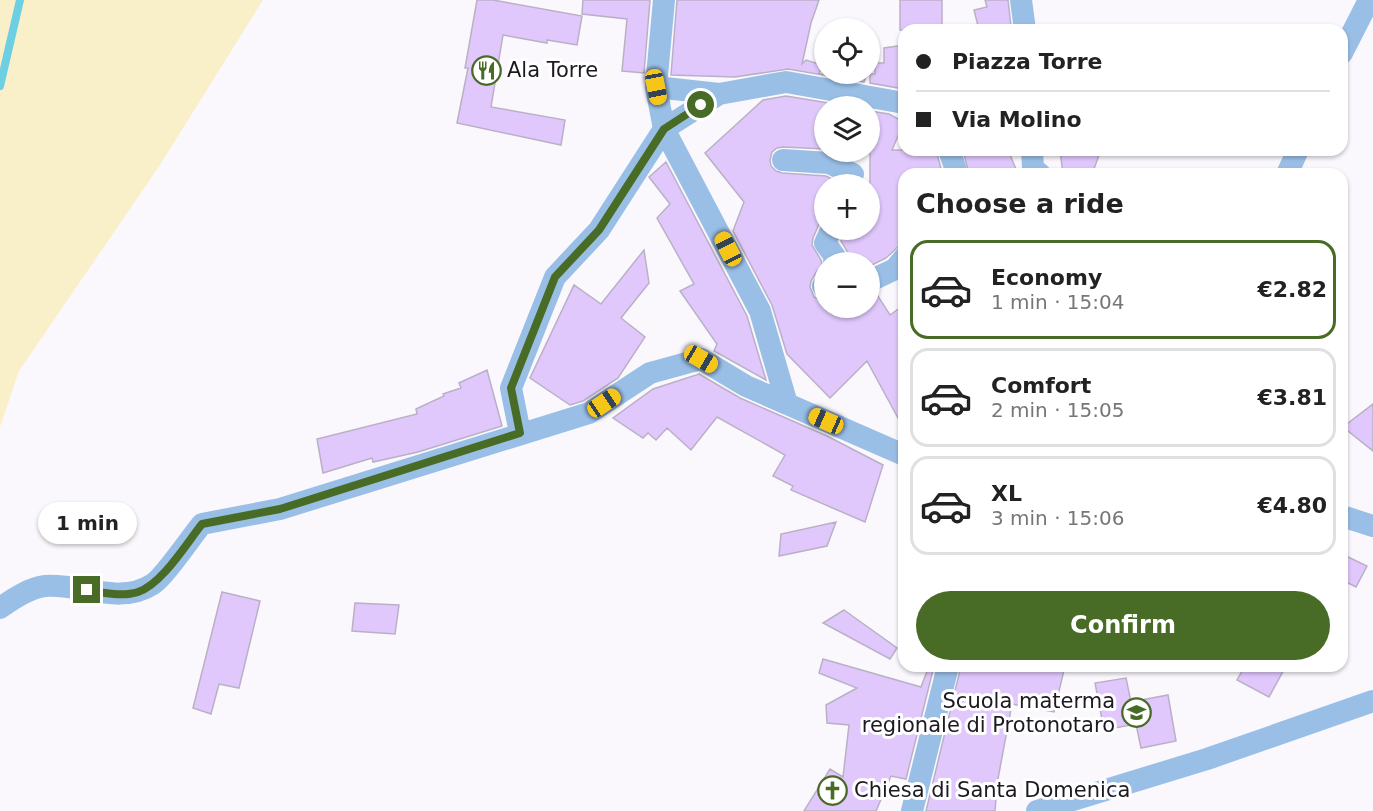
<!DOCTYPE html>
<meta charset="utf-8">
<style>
body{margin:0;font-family:"DejaVu Sans",sans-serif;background:#f2f2f2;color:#222;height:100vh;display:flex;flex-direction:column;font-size:22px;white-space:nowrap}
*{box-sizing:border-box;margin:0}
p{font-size:20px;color:#767676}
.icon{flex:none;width:33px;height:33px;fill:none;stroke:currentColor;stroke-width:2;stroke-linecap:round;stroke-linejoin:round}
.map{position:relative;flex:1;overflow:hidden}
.panel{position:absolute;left:898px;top:168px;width:450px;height:504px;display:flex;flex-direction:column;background:#fff;border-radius:18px;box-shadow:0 2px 4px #0004}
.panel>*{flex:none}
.top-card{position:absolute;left:898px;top:24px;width:450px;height:132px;border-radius:18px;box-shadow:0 2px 4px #0004;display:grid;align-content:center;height:132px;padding:0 18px;background:#fff}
.tools{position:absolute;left:814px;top:18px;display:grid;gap:12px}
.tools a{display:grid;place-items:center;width:66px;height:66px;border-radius:50%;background:#fff;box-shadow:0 2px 4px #0004;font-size:30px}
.end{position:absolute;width:27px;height:27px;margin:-14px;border:8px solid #486c25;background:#fff;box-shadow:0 0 0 3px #fff}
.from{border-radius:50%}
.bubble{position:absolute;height:42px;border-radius:21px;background:#fff;box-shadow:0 2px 4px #0004;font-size:20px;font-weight:800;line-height:42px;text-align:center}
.car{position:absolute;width:18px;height:36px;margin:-18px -9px;border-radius:8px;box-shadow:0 0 4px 2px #0007;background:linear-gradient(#f5c518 24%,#345 0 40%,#f5c518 0 76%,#345 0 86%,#f5c518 0)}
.top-card b{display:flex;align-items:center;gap:21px;height:57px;font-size:22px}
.top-card b+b{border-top:2px solid #e0e0e0}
.top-card i{width:15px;height:15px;background:#222}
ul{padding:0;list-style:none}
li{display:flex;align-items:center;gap:18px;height:99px;margin:0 12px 9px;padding:0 6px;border:3px solid #e0e0e0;border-radius:18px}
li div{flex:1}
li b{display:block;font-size:22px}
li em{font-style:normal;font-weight:800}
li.selected{border-color:#486c25}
li>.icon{width:54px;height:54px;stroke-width:1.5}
h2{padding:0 18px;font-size:27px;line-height:72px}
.action{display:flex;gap:12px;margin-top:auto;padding:12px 18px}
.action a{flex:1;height:69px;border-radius:36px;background:#486c25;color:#fff;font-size:24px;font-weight:800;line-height:69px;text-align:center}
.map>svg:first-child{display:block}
.sand{fill:#f9f0ca}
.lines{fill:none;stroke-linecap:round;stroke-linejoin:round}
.stream{stroke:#6dcfe2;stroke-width:8}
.building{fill:#e0c8fd;stroke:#bab0c6;stroke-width:1.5}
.street{stroke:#9abfe7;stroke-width:22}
.route{stroke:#486c25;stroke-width:8}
.labels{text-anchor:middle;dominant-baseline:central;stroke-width:6;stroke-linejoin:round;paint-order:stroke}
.poi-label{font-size:21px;fill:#1d1921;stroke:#fff;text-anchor:start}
</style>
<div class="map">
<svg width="1373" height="811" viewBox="0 0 1373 811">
<rect width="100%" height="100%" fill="#faf8fd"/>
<path class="sand" d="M0,0H263L160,165L19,371L0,427Z"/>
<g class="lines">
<path class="stream" d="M0,86L20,0"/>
</g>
<path class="building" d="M477,0H493L582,16L577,45L547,40V43L503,35L491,107L565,120L561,145L457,123L468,68H465Z
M583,0H650L644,73L622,71L627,19L582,14Z
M677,0H819L811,23L802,64L806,60L822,65L819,74H867L864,82L788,69L735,77L671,75Z
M900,0H942V30H900Z
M985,0H1008L1011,26L991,30H979L974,10L987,7Z
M904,45V89L870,83V74H875V63H884V48Z
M786,96L847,106H825V149L783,147L777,148L772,152L770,160L771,166L776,171L782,173L826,176L836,181L834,184H825V218L819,224L813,238L812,245L821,260L823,269L817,271L811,281L810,287L814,297L825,302V308H870V294L876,293L890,315L904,305V429L867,361L830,398L787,354L772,305L733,231L744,202L705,153L763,100Z
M870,111L889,114L904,122L892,150H936L942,172V174H904V245L899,246L886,258L870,266V262H848L849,256L847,251L841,241L844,230H870Z
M963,150H1008L1018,174H969Z
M1060,150H1101L1092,174H1063Z
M666,162L747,316L766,380L714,351L717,344L680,291L694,284L657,218L670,204L649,177Z
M644,250L649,283L621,318L645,337L618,378L583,401L570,405L530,378L574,285L601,304Z
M487,370L502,426L418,452L373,462L372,458L323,473L317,439L417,414L416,409L444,396L443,394L461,388L459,383Z
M699,374L740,398L827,436L883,465L865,522L791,490L793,486L773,476L785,455L717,417L691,450L667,428L656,440L648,433L643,438L613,418L653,389Z
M1373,404V451L1343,427Z
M836,522L827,546L779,556L781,534Z
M1342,554L1367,566L1356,587L1342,580Z
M222,592L260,601L239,688L219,684L211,714L193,708Z
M355,603L399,605L395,634L352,631Z
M844,610L897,648L890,659L823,623Z
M823,659L921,687L929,666H934L906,779L891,776L876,811H804L830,769L843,777L849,725L827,723L826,705L857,688L819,673Z
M961,666H1065L1054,712L1012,704L997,784L995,811H926Z
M1245,666H1286L1269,697L1237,680Z
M1126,678L1131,702L1168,695L1176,741L1141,748L1136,724L1104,730L1095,683Z"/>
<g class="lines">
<path class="street" d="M1021,0L1025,30
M1342,53L1369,0
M656,87L664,0
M719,94L786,82L904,103
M949,150L956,170V174
M1032,150L1033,168L1040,174
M783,160L829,163L853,174L849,184
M1287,174L1298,150
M831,230L825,243L836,258L834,262
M870,281L895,269L904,258
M825,282L823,286L825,289
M520,433L511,388L555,277L599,230L664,129L719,94L656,87L664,129L760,311L787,404
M1342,516L1373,526
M0,608C13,599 29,588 45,586C81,583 119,606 153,584C165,576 191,537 202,524L280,509L589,413L650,373L701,359L746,386L904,455
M912,811L948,666
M1037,811L1207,759L1373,701"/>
</g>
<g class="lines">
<path class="route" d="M87,590C103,593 123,597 138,592C162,584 186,544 202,524L280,509L520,433L511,388L555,277L599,230L664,129L701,105"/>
</g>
<defs>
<symbol id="restaurant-ring" viewBox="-11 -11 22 22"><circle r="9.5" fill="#fff" stroke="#486c25" stroke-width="1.5"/><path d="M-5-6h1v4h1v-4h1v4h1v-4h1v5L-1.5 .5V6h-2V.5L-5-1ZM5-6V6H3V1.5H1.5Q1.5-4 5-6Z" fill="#486c25"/></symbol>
<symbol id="school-ring" viewBox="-11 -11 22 22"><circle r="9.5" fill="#fff" stroke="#486c25" stroke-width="1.5"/><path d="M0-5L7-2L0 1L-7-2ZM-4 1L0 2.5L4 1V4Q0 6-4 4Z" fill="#486c25"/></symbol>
<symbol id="church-ring" viewBox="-11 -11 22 22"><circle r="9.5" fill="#fff" stroke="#486c25" stroke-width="1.5"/><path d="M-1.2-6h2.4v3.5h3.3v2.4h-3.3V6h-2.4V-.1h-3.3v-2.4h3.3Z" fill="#486c25"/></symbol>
</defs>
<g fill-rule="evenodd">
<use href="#restaurant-ring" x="470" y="54" width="33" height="33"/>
<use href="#school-ring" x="1120" y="696" width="33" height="33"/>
<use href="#church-ring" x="816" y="774" width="33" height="33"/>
</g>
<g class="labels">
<g class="poi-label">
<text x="507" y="70">Ala Torre</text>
<text x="1115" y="701" text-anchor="end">Scuola materma<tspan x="1115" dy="24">regionale di Protonotaro</tspan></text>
<text x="854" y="790">Chiesa di Santa Domenica</text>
</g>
</g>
</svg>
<div class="tools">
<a><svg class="icon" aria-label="locate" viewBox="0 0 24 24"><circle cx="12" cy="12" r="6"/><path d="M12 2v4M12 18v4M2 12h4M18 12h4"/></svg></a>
<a><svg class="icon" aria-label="layers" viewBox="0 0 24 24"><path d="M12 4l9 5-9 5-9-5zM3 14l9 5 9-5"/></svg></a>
<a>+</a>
<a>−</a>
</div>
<i class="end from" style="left:701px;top:105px"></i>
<i class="end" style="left:87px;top:590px"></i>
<div class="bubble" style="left:38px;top:502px;width:99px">1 min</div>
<i class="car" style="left:656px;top:87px;rotate:169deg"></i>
<i class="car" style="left:728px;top:249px;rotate:333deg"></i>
<i class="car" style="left:701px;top:359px;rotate:120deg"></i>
<i class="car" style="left:604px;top:403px;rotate:56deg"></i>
<i class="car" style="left:826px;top:421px;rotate:294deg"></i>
<div class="top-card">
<b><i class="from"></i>Piazza Torre</b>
<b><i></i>Via Molino</b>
</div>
<section class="panel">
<h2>Choose a ride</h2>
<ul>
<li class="selected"><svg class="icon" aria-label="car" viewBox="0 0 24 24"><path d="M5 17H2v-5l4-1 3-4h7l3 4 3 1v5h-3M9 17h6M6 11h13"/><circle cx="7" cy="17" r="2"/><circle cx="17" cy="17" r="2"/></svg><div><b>Economy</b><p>1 min · 15:04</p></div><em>€2.82</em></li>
<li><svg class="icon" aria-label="car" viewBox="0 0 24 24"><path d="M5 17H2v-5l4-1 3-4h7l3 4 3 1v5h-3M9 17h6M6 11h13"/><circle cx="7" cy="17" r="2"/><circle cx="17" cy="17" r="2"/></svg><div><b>Comfort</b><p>2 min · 15:05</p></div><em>€3.81</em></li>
<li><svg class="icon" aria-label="car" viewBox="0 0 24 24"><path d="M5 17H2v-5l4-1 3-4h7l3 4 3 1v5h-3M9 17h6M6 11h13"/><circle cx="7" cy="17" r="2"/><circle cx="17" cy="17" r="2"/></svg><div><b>XL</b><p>3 min · 15:06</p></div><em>€4.80</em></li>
</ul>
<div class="action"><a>Confirm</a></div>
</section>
</div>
